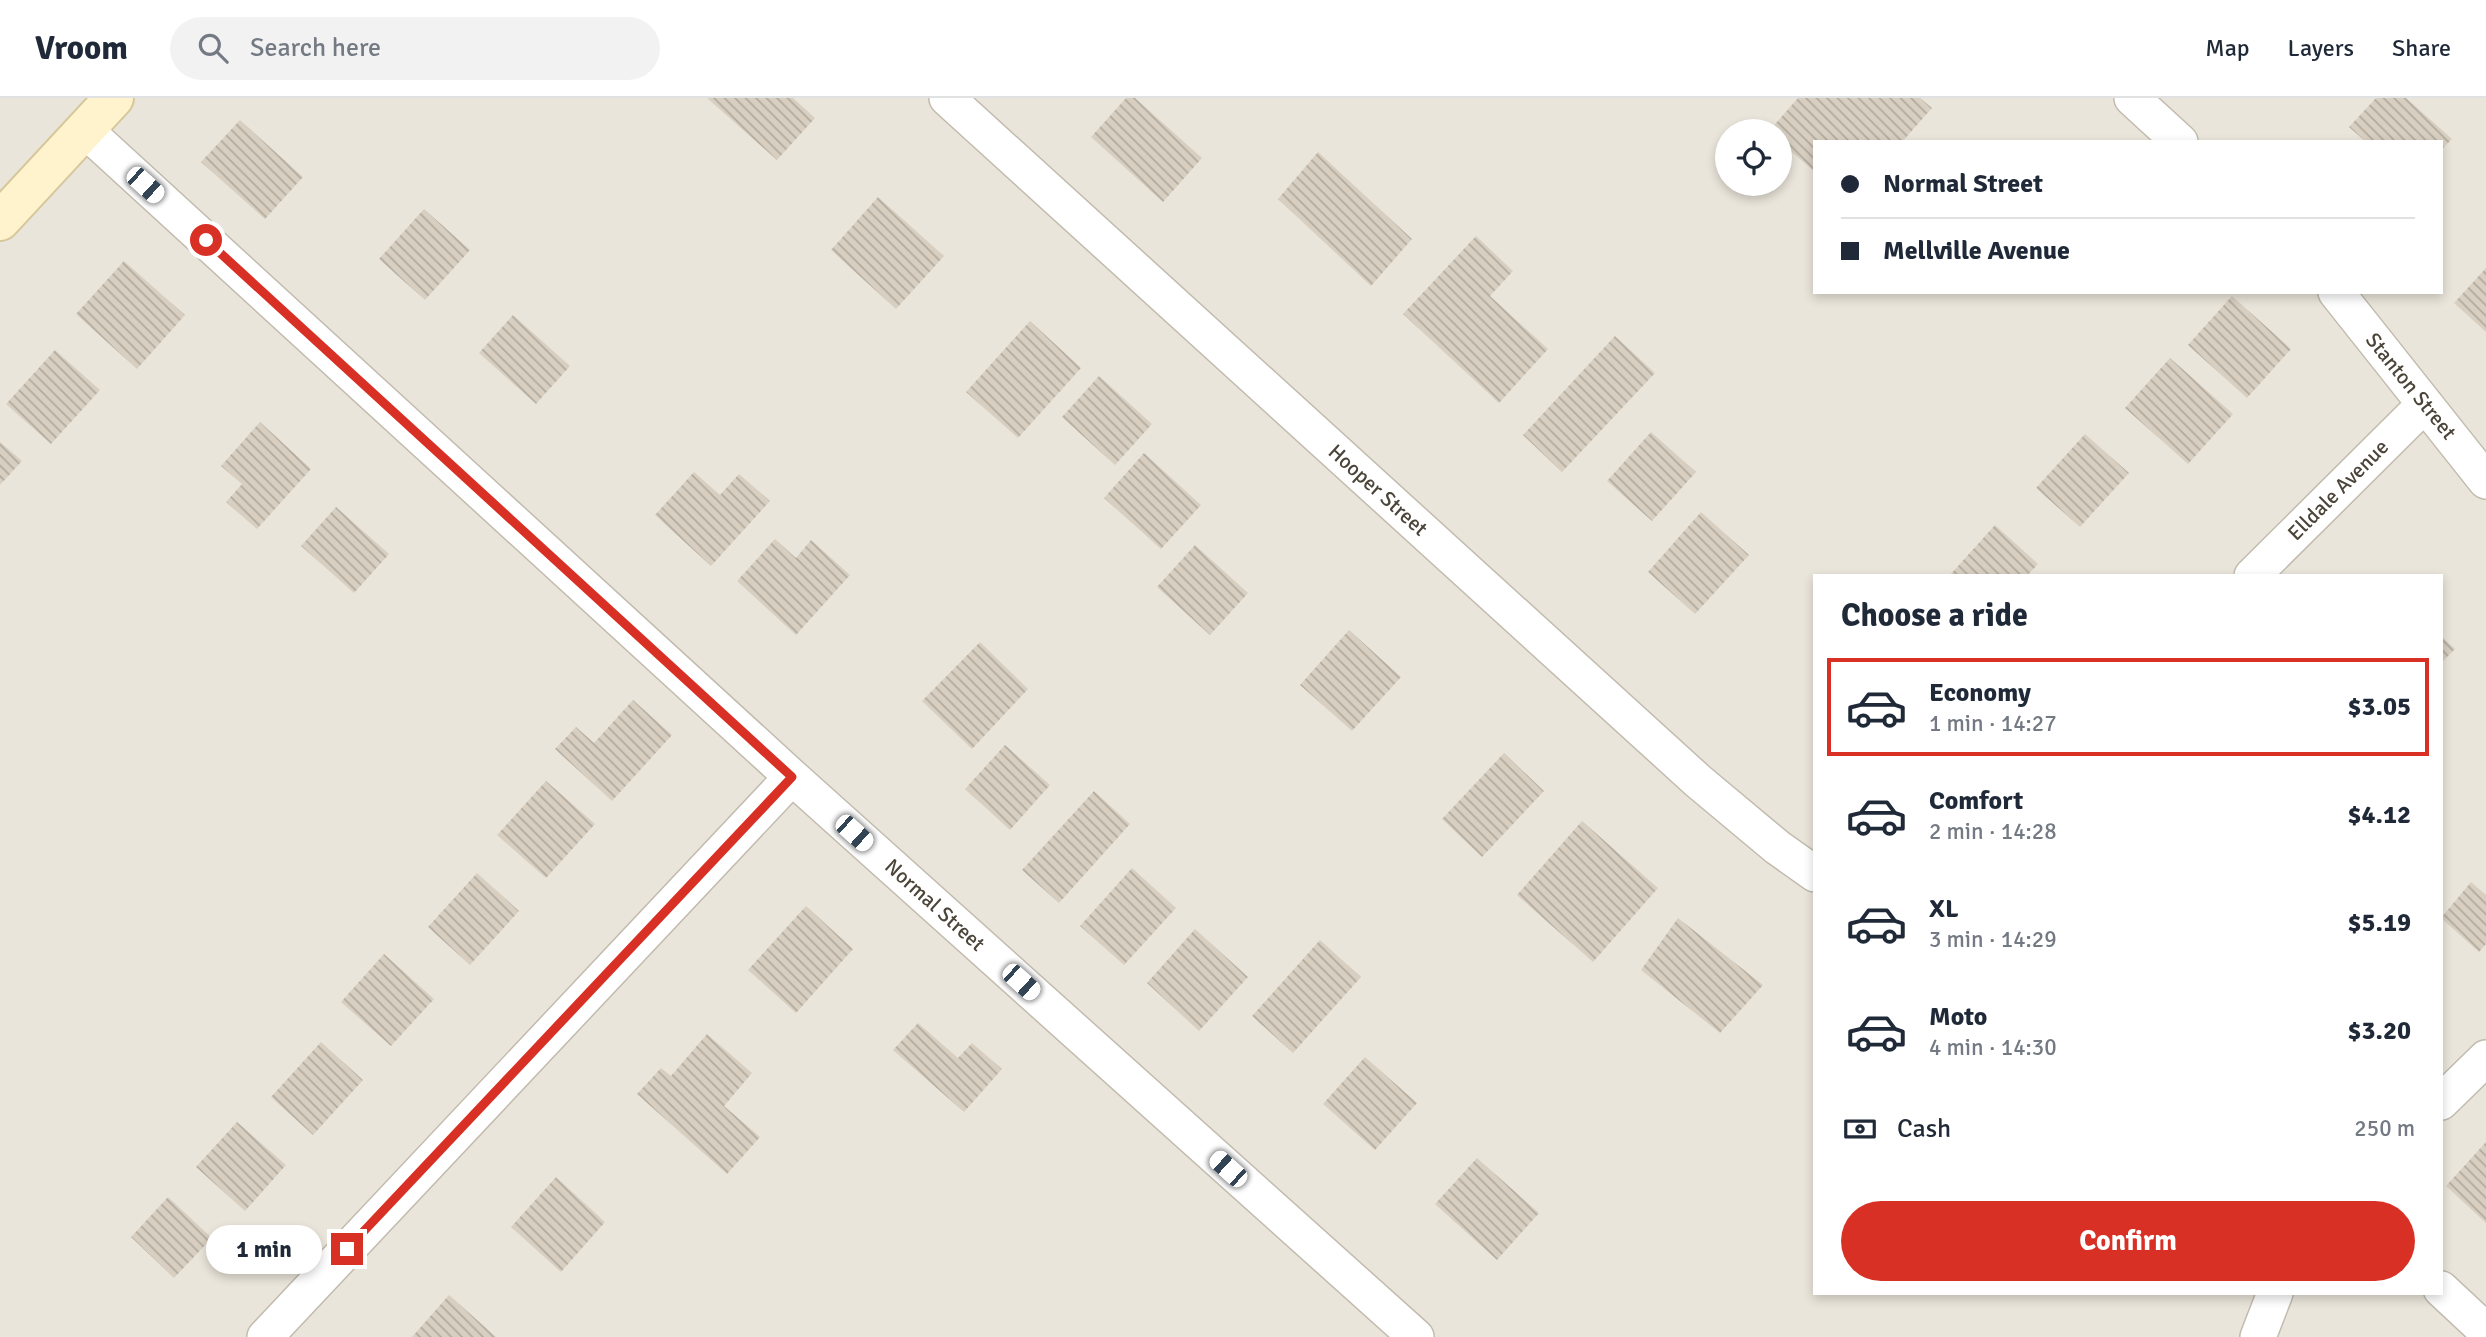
<!DOCTYPE html>
<meta charset="utf-8">
<style>
body{margin:0;font-family:Signika,sans-serif;background:#f2f2f3;color:#1f2937;height:100vh;display:flex;flex-direction:column;font-size:26px;white-space:nowrap}
*{box-sizing:border-box;margin:0}
p{font-size:23px;color:#747a83}
.icon{flex:none;width:38px;height:38px;fill:none;stroke:currentColor;stroke-width:2;stroke-linecap:round;stroke-linejoin:round}
.map{position:relative;flex:1;overflow:hidden}
.details{position:absolute;left:1813px;top:476px;width:630px;height:721px;display:flex;flex-direction:column;background:#fff;border-radius:0px;box-shadow:0 4px 10px #0003}
.details>*{flex:none}
.guide{position:absolute;left:1813px;top:42px;width:630px;height:154px;border-radius:0px;box-shadow:0 4px 10px #0003;display:grid;align-content:center;height:154px;padding:0 28px;background:#fff}
.fabs{position:absolute;left:1715px;top:21px;display:grid;gap:14px}
.fabs a{display:grid;place-items:center;width:77px;height:77px;border-radius:50%;background:#fff;box-shadow:0 4px 10px #0003;font-size:35px}
.end{position:absolute;width:32px;height:32px;margin:-16px;border:9px solid #d93025;background:#fff;box-shadow:0 0 0 4px #fff}
.from{border-radius:50%}
.bubble{position:absolute;height:49px;border-radius:24px;background:#fff;box-shadow:0 4px 10px #0003;font-size:23px;font-weight:800;line-height:49px;text-align:center}
.car{position:absolute;width:21px;height:42px;margin:-21px -10px;border-radius:9px;box-shadow:0 0 5px 2px #0007;background:linear-gradient(#fff 24%,#345 0 40%,#fff 0 76%,#345 0 86%,#fff 0)}
.guide b{display:flex;align-items:center;gap:24px;height:66px;font-size:26px}
.guide b+b{border-top:2px solid #e0e1e3}
.guide i{width:18px;height:18px;background:#1f2937}
ul{padding:0;list-style:none}
li{display:flex;align-items:center;gap:21px;height:98px;margin:0 14px 10px;padding:0 14px;border:4px solid transparent;border-radius:0px}
li div{flex:1}
li b{display:block;font-size:26px}
li em{font-style:normal;font-weight:800}
li.selected{border-color:#d93025}
li>.icon{width:63px;height:63px;stroke-width:1.5}
h2{padding:0 28px;font-size:32px;line-height:84px}
.pay{display:flex;align-items:center;gap:18px;height:77px;padding:0 28px;font-size:26px}
.pay p{margin-inline-start:auto}
.button{display:flex;gap:14px;margin-top:auto;padding:14px 28px}
.button a{flex:1;height:80px;border-radius:42px;background:#d93025;color:#fff;font-size:28px;font-weight:800;line-height:80px;text-align:center}
header{display:flex;align-items:center;gap:42px;box-sizing:border-box;height:98px;padding:0 35px;background:#fff;border-bottom:2px solid #e0e1e3}
header strong{font-size:33px}
nav{display:flex;gap:38px;margin-inline-start:auto;font-size:24px}
.search{width:490px;height:63px;background:#f2f2f3;display:flex;align-items:center;gap:18px;box-sizing:border-box;padding:0 24px;border-radius:38px;color:#747a83;font-size:26px}
.map>svg:first-child{display:block}
.residential{fill:#eae5da;fill-rule:evenodd}
.building{fill:url(#building-back-hatch)}
.lines{fill:none;stroke-linecap:round;stroke-linejoin:round}
.street-casing{stroke:#c2bbae;stroke-width:38}
.secondary-casing{stroke:#d6c79b;stroke-width:42}
.street{stroke:#fff;stroke-width:35}
.secondary{stroke:#fff3cd;stroke-width:38}
.route{stroke:#d93025;stroke-width:9}
.labels{text-anchor:middle;dominant-baseline:central;stroke-width:5;stroke-linejoin:round;paint-order:stroke}
.street-label{font-size:21px;fill:#4b4439;stroke:#fff}
</style>
<header>
<strong>Vroom</strong>
<div class="search"><svg class="icon" aria-label="search" viewBox="0 0 24 24"><circle cx="10" cy="10" r="6"/><path d="M15 15l6 6"/></svg>Search here</div>
<nav><a>Map</a><a>Layers</a><a>Share</a></nav>
</header>
<div class="map">
<svg width="2486" height="1239" viewBox="0 0 2486 1239">
<defs>
<pattern id="building-back-hatch" width="6" height="6" patternUnits="userSpaceOnUse" patternTransform="scale(1.75)"><rect width="6" height="6" fill="#d8cfc1"/><path d="M-1 5l2 2M0 0l6 6M5-1l2 2" fill="none" stroke="#b1aa9e"/></pattern>
</defs>
<rect width="100%" height="100%" fill="#f6f3ec"/>
<path class="residential" d="M0,0H2486V1239H0ZM1727,33H1780V86H1727ZM1815,44H2441V194H1815ZM1815,478H2441V1195H1815Z"/>
<path class="building" d="M707,0H793L815,20L777,62Z
M1126,0H1135L1202,60L1163,104L1091,39Z
M1798,0H1920L1932,10L1902,44H1864L1860,41L1858,44H1815V74L1780,44V33H1769Z
M2376,0H2406L2452,41L2441,52V44H2366L2349,29Z
M240,22L303,79L265,121L201,64Z
M1318,54L1412,141L1371,188L1278,101Z
M878,99L944,158L896,211L831,152Z
M424,111L470,152L425,202L379,161Z
M1476,138L1513,173L1490,198L1548,251L1499,305L1403,216Z
M124,163L185,217L137,271L76,216Z
M2486,170V234L2454,205Z
M2232,198L2291,251L2247,300L2188,247Z
M513,217L570,268L536,306L479,255Z
M1030,223L1081,270L1018,340L966,294Z
M1615,238L1655,275L1562,374L1523,337Z
M55,252L100,292L51,346L6,306Z
M2170,260L2233,316L2188,366L2125,310Z
M1099,278L1152,326L1115,367L1062,319Z
M260,324L311,371L257,431L226,404L242,386L221,368Z
M1651,334L1696,374L1652,423L1607,383Z
M2085,336L2129,375L2080,429L2036,390Z
M0,344L22,363L0,387Z
M1144,355L1201,407L1161,451L1104,400Z
M694,374L720,397L739,376L770,403L711,468L655,417Z
M336,409L389,456L354,495L301,448Z
M1701,414L1749,457L1695,516L1648,474Z
M1995,427L2038,466L2027,478H1949Z
M775,441L796,460L811,442L850,477L796,537L737,483Z
M1195,447L1248,495L1210,537L1157,489Z
M1349,532L1401,579L1352,633L1300,587Z
M2441,538L2455,551L2441,565Z
M980,544L1028,591L972,651L922,603Z
M633,602L672,637L612,703L555,651L576,629L594,645Z
M1005,647L1050,687L1010,732L965,691Z
M1504,655L1544,693L1482,759L1442,721Z
M546,683L595,726L546,780L497,737Z
M1094,693L1130,726L1059,805L1022,772Z
M1582,723L1658,790L1593,864L1517,797Z
M1132,770L1176,810L1124,867L1080,828Z
M477,775L519,813L470,867L428,829Z
M2471,784L2486,797V846L2479,854L2441,820Z
M806,808L853,851L796,915L748,872Z
M1678,820L1763,887L1720,935L1641,872Z
M1195,831L1248,879L1199,933L1147,885Z
M1320,842L1361,879L1293,955L1252,918Z
M384,856L434,901L391,948L341,904Z
M918,925L958,960L972,945L1002,971L964,1014L893,952Z
M707,936L752,975L724,1008L760,1039L727,1076L637,996L661,970L671,978Z
M321,944L363,982L313,1037L271,999Z
M1365,959L1417,1005L1375,1052L1323,1006Z
M237,1024L286,1067L245,1113L196,1069Z
M2486,1044V1125L2446,1088Z
M1477,1060L1539,1115L1497,1162L1435,1106Z
M556,1079L605,1124L561,1174L511,1129Z
M168,1099L212,1140L174,1180L131,1139Z
M449,1197L496,1239H412Z"/>
<g class="lines">
<defs>
<path id="street" d="M947,0L1698,683L1777,749L1815,776
M2132,0L2180,44
M85,32L792,679L1416,1239
M2336,194L2486,383
M2252,478L2425,306
M2441,1004L2486,960
M2441,1191L2486,1233
M265,1239L792,679
M2258,1239L2275,1195"/>
<path id="secondary" d="M0,123L114,0"/>
</defs>
<use href="#street" class="street-casing"/>
<use href="#secondary" class="secondary-casing"/>
<use href="#street" class="street"/>
<use href="#secondary" class="secondary"/>
</g>
<g class="lines">
<path class="route" d="M206,142L792,679L347,1151"/>
</g>
<g class="labels">
<g class="street-label">
<text transform="translate(2411 288) rotate(51)">Stanton Street</text>
<text transform="translate(1378 392) rotate(42)">Hooper Street</text>
<text transform="translate(2338 392) rotate(-45)">Elldale Avenue</text>
<text transform="translate(935 807) rotate(42)">Normal Street</text>
</g>
</g>
</svg>
<div class="fabs">
<a><svg class="icon" aria-label="locate" viewBox="0 0 24 24"><circle cx="12" cy="12" r="6"/><path d="M12 2v4M12 18v4M2 12h4M18 12h4"/></svg></a>
</div>
<i class="end from" style="left:206px;top:142px"></i>
<i class="end" style="left:347px;top:1151px"></i>
<div class="bubble" style="left:206px;top:1127px;width:116px">1 min</div>
<i class="car" style="left:145px;top:87px;rotate:132deg"></i>
<i class="car" style="left:854px;top:735px;rotate:132deg"></i>
<i class="car" style="left:1021px;top:884px;rotate:132deg"></i>
<i class="car" style="left:1228px;top:1071px;rotate:312deg"></i>
<div class="guide">
<b><i class="from"></i>Normal Street</b>
<b><i></i>Mellville Avenue</b>
</div>
<section class="details">
<h2>Choose a ride</h2>
<ul>
<li class="selected"><svg class="icon" aria-label="car" viewBox="0 0 24 24"><path d="M5 17H2v-5l4-1 3-4h7l3 4 3 1v5h-3M9 17h6M6 11h13"/><circle cx="7" cy="17" r="2"/><circle cx="17" cy="17" r="2"/></svg><div><b>Economy</b><p>1 min · 14:27</p></div><em>$3.05</em></li>
<li><svg class="icon" aria-label="car" viewBox="0 0 24 24"><path d="M5 17H2v-5l4-1 3-4h7l3 4 3 1v5h-3M9 17h6M6 11h13"/><circle cx="7" cy="17" r="2"/><circle cx="17" cy="17" r="2"/></svg><div><b>Comfort</b><p>2 min · 14:28</p></div><em>$4.12</em></li>
<li><svg class="icon" aria-label="car" viewBox="0 0 24 24"><path d="M5 17H2v-5l4-1 3-4h7l3 4 3 1v5h-3M9 17h6M6 11h13"/><circle cx="7" cy="17" r="2"/><circle cx="17" cy="17" r="2"/></svg><div><b>XL</b><p>3 min · 14:29</p></div><em>$5.19</em></li>
<li><svg class="icon" aria-label="car" viewBox="0 0 24 24"><path d="M5 17H2v-5l4-1 3-4h7l3 4 3 1v5h-3M9 17h6M6 11h13"/><circle cx="7" cy="17" r="2"/><circle cx="17" cy="17" r="2"/></svg><div><b>Moto</b><p>4 min · 14:30</p></div><em>$3.20</em></li>
</ul>
<div class="pay"><svg class="icon" aria-label="cash" viewBox="0 0 24 24"><path d="M3 7h18v10H3z"/><circle cx="12" cy="12" r="2"/></svg>Cash<p>250 m</p></div>
<div class="button"><a>Confirm</a></div>
</section>
</div>
